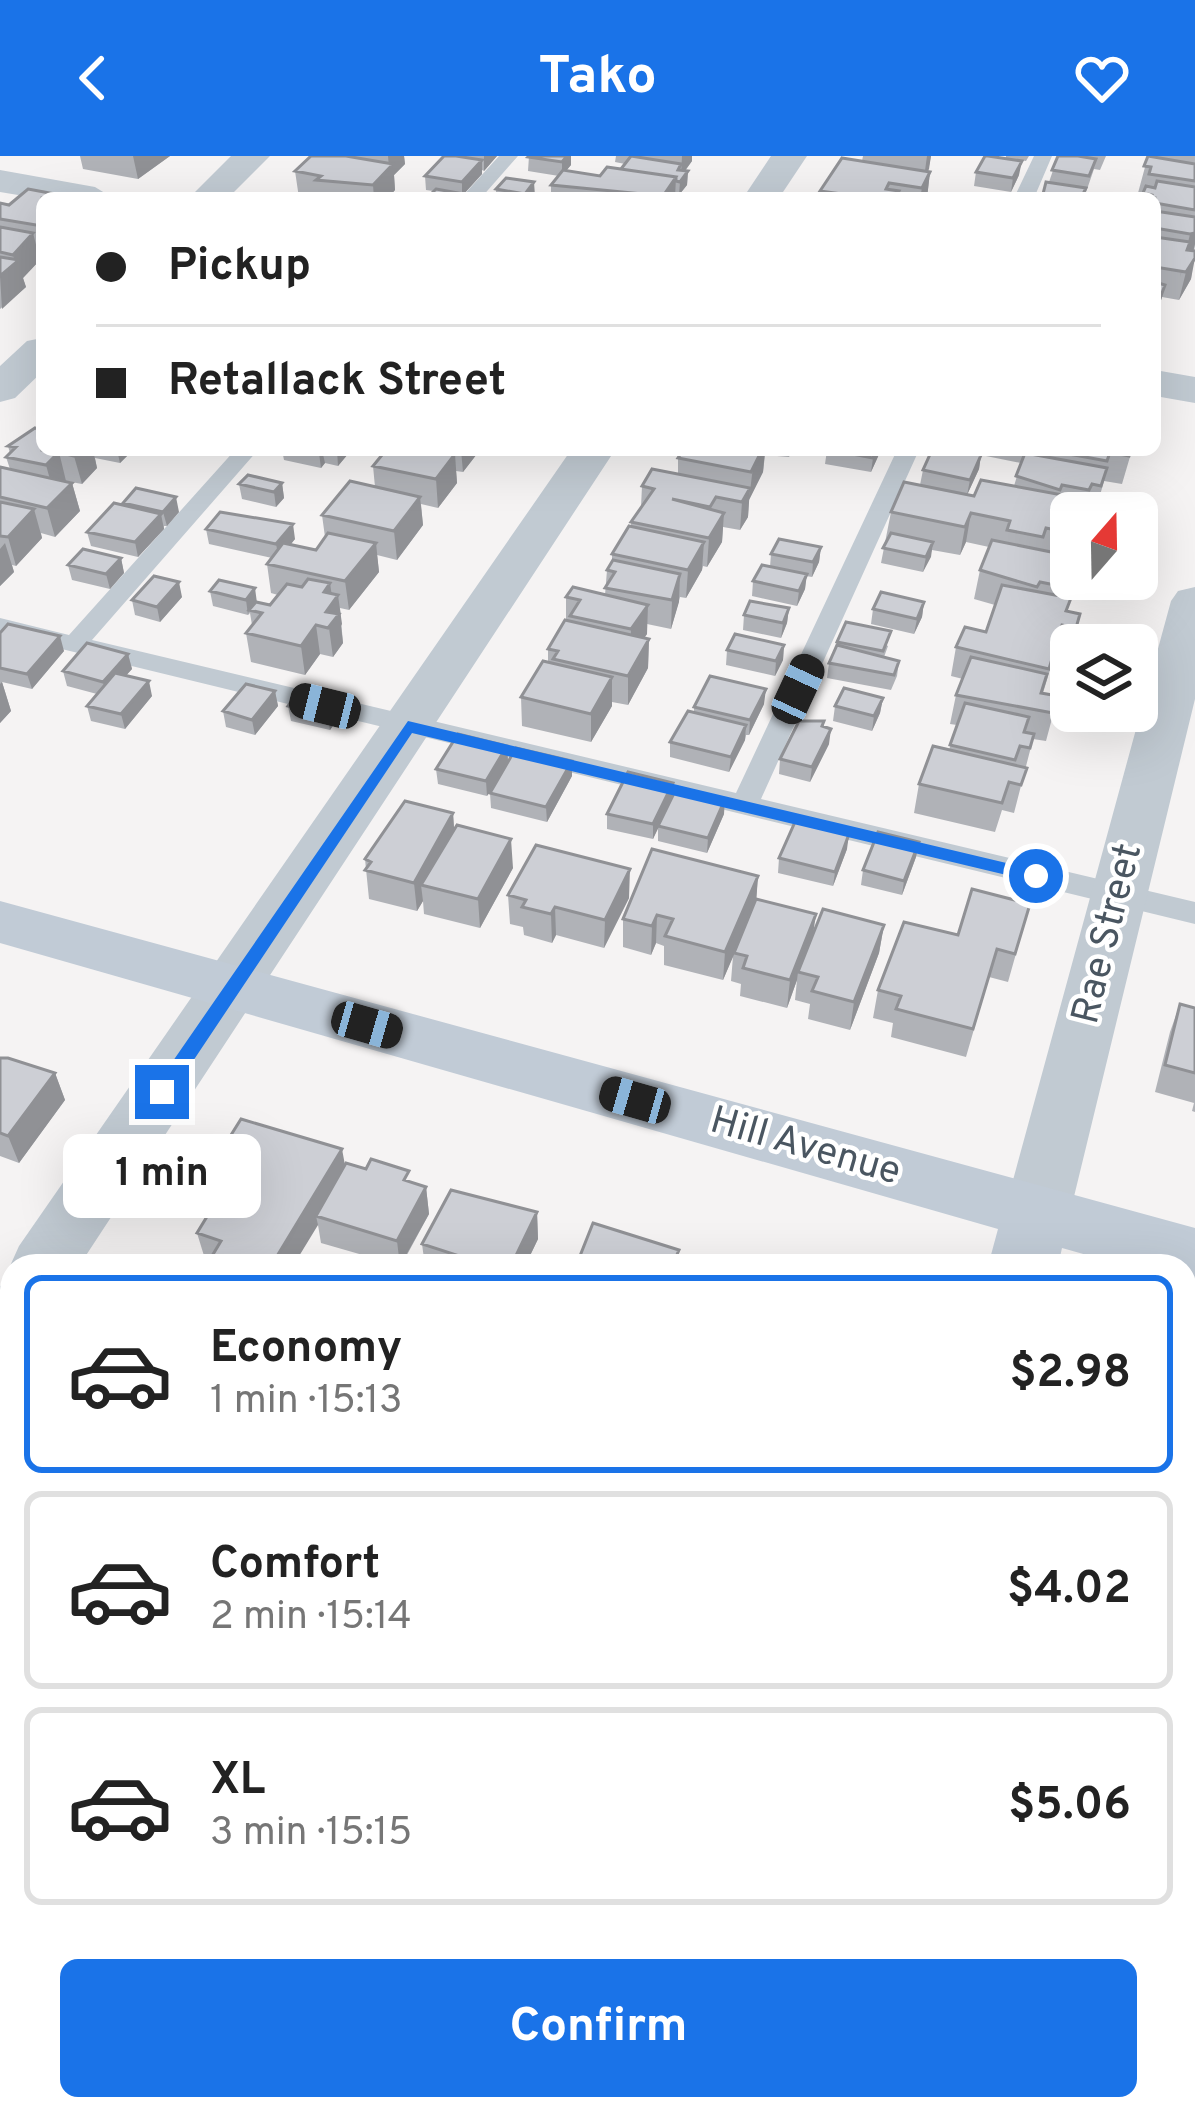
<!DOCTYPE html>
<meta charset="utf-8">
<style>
body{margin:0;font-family:Overpass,sans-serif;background:#f6f6f6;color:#222;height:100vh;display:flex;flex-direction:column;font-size:45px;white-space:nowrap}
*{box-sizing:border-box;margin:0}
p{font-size:39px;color:#767676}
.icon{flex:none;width:66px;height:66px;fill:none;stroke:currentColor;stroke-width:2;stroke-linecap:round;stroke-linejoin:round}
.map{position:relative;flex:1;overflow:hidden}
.panel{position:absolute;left:0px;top:1098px;width:1197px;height:867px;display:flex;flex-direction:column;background:#fff;border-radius:36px 36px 0 0;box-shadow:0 12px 48px #0002}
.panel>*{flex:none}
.top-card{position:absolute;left:36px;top:36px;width:1125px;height:264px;border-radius:18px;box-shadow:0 12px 48px #0002;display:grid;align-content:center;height:264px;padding:0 60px;background:#fff}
.needle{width:78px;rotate:20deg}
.tools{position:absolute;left:1050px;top:336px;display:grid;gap:24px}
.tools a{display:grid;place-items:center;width:108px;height:108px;border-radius:18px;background:#fff;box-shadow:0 12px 48px #0002;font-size:60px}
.end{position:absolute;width:54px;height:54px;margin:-27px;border:15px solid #1a73e8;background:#fff;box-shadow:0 0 0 6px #fff}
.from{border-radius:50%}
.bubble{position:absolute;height:84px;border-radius:18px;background:#fff;box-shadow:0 12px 48px #0002;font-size:39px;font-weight:700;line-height:84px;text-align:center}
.car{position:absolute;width:36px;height:72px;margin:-36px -18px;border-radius:15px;box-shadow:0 0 9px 3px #0007;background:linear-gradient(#222 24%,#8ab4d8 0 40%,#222 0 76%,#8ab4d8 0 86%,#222 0)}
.top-card b{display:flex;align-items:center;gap:42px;height:114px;font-size:45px}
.top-card b+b{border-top:3px solid #e0e0e0}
.top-card i{width:30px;height:30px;background:#222}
ul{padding:21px 0 0;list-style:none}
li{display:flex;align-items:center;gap:36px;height:198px;margin:0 24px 18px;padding:0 36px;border:6px solid #e0e0e0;border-radius:18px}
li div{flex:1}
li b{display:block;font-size:45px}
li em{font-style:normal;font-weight:700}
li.selected{border-color:#1a73e8}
li>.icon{width:108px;height:108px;stroke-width:1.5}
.action{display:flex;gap:24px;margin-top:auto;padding:24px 60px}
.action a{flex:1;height:138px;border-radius:18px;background:#1a73e8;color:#fff;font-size:48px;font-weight:700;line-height:138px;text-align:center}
header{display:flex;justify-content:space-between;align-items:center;height:156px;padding:0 60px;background:#1a73e8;color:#fff;font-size:54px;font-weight:700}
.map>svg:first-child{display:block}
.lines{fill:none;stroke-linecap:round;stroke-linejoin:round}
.lane{fill:#c1cad2;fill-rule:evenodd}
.street{fill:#c1cad2;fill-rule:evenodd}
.secondary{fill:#c1cbd6;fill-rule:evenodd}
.wall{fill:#b0b2b7}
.shaded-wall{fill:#909195}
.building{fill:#cdcfd5;stroke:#909195;stroke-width:3}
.route{fill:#1a73e8}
.labels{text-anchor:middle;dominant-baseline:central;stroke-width:9;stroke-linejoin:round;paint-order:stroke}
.street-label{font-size:39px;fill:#4a5661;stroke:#fff}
</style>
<header><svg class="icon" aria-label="back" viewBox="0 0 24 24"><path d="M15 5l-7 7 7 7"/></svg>Tako<svg class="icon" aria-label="heart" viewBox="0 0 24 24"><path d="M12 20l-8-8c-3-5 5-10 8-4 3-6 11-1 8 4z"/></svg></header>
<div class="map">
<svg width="1195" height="1963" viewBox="0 0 1195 1963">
<rect width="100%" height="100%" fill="#f5f3f3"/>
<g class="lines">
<path class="lane" d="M499,0H518L481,42H461Z
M1034,0H1052L1034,42H1014Z
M235,294H258L92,484L736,637L897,294H919L761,643L1195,746V768L0,478V462L69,479Z
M0,1181L12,1185V1217L0,1213Z
M1185,1585L1195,1588V1630L1185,1627Z
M125,1953H173L169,1963H121Z"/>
<path class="street" d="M231,0H270L228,42H189Z
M771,0H807L779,42H743Z
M0,14L95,31L113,42L42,43L0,36Z
M42,182V216L15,242L0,246V210L27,185Z
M1155,214L1195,221V247L1155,240Z
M571,294H615L79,1110H12V1115L10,1110L19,1090Z
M1195,431V543L1070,1057L1060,1076L1037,1084L1014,1076L1004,1057L1171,445L1178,435Z
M12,1126V1198L0,1202V1130Z"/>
<path class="secondary" d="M0,745L1195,1072V1130L1185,1127V1110H1126L1062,1092L1058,1110H988L998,1073L0,787Z
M760,1953H854L851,1963H757Z"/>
</g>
<path class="wall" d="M80,0H170L138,23L83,13Z
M311,0H404L405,8L394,19L395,34L388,42H299L295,15Z
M444,0H497L484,15L482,14V18L462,40L427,42L433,35L426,34L425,20Z
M529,0H571V9L566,14L600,20L621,13L625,8L615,6L616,0H692V5L685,15H688L687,29L679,39H676L675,42H547L551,39V29L559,20L528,15Z
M863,0H931L928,15L930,16L927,42H819L820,35L862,5Z
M1006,0H1029L1026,5L1006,2Z
M1058,0H1106L1100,14L1094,13L1084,42L1049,26Z
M1148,0H1195V88L1191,123L1179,144L1162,141L1155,164V42H1142L1143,37H1138Z
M976,16L1019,19L1011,36L974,30Z
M496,33L535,40L533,42H496Z
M42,42V96H38L40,104L23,122L26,131L0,153V47L9,49Z
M8,290L42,294H133L120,307L95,302L97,312L82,328L66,325L72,327L80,355L55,381L41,377L42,382L16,410L12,409L14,416L0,430V310L10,313L6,301L10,297Z
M282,294H347L348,298L338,310L325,307L321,312L284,304Z
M386,294H480L463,316L456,315L457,327L438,352L421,348L423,369L397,404L377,399L379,416L349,454L340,452L343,487L333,501L320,498L305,519L251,506L246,477L252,469L250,457L248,459L213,450L210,435L270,449L278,439L271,437L267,408L272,402L209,388L206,373L295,383L290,389L316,394L325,381L322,359L375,331L373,310Z
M683,294H793L789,301L765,299L763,316L749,344L748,361L740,374L723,371L722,386L707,411L703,410L702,414L686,442L680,441L671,473L647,468V478L644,482L649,483L648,512L628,549L612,546V550L591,586L522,570L521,541L548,506V493L566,465V441L605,439L607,414L612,406V398L631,370V366L641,351L642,330L678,318V302Z
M827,294H881L871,316L825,308Z
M932,294H1132L1122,328L1104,325L1095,357H1071V390L1068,399L1071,400L1064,441L1071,442L1067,455L1080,458L1069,500L1055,497L1043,537L1058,540L1046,585L1033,583L1014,657L1002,654L995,676L914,657L919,628L949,594L957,569L950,568L956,539L963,523L951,520L956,491L986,476L995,449L974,443L980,414L989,391L966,386L960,399L932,394L923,416L881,407L891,356L974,340L1014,330L1021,307L981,299L979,313L967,339L920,329L923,314Z
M282,327L284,342L276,351L242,343L239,328Z
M123,347L179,356L167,370H164V373L138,401L91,390L87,376L123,349Z
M821,391L819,406L812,421L806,420L805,433L797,450L752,440L753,425L770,411L771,398Z
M121,402L124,417L110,433L72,424L68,409Z
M182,441L160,466L135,459L132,444Z
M924,446L922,461L914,478L871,468L873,453Z
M789,452L787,467L781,482L743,474L744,459Z
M846,466L888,490L884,501L899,505L897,520L891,534L827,522L829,507Z
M0,477L64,495L32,533L2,526L11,555L0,567Z
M784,489L783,504L775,520L726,509L727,494Z
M128,498L132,513L126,519L152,540L125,573L91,565L87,550L97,538L67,530L63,515Z
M275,535L278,550L255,579L226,571L223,555Z
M883,542L880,557L872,575L833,565L835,550Z
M339,543L341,558L330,574L291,565L288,550Z
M764,548L749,579H746L745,584L729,616L670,601V586L694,557V551Z
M824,565V571L829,588L810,626L779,618L780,603Z
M507,590L508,605L487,640L438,628L436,613Z
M572,605V620L547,666L491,652L490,637Z
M673,627V640L724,658L707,697L658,685V671L653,683L607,673V658Z
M453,657L454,674L513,712L480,772L424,758L423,745L417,755L369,743L365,703Z
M919,686L916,701L902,739L861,729L863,714Z
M847,693L833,730L778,717L779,702Z
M758,720L756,744L813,780L884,769L879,797L850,874L808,863L810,848L795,844L797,824L787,852L740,840L741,828L731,825L733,800L723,824L664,809V790L656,787L651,799L623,791V763Z
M508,739L629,742L604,792L556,779L552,787L524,779L523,771L510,768Z
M1030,748L1008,826L989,821L966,901L891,881L893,867L873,862L878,834L958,779Z
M1180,848L1195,852V956L1192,955L1194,947L1155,936L1170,876Z
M0,902L55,917L65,944L19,1007L0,1000Z
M221,995L345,1010L426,1031L429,1058L401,1110L321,1087L318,1069L209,1105L205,1103L197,1077L214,1049L194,1041L186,1014Z
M537,1056L538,1083L525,1110H425L422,1088Z
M1185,1281L1195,1284V1383L1185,1380Z
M12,1451V1659L8,1666L0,1662V1471Z
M1185,1614L1195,1617V1744L1185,1740Z
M1042,1953H1185L1187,1963H1040Z"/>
<path class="shaded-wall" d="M133,0H170L138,23Z
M388,0H404L405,8L394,19L395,34L388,42H374L373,29L389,12Z
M484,0H497L484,15Z
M567,0H571V9L562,20V6Z
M682,0H692V5L681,20Z
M927,0H931L929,13L924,22Z
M482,4V18L462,40V26Z
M1022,5L1019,19L1011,36L1013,22Z
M688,15L687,29L679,39L680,26Z
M930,16L927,42H920L922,32Z
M676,21L675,42H663V40Z
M534,26L535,40L533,42H525V38Z
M33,77L40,104L23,122L26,131L2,153L0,120L15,107L13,99Z
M1195,77V88L1191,104L1185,105L1180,121L1190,78Z
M1195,102L1191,123L1179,144L1186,116Z
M80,294H93L97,312L82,328L74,300Z
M117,294H133L120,307Z
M322,294L325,307L321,312L319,297Z
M337,294H347L348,298L338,310Z
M461,294H480L463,316Z
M755,294H765L763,316L749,344Z
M876,294H881L871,316L873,302Z
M59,296L66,325L54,338L46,309Z
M455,298L457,327L438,352L436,323Z
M981,299L979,313L967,339L970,324Z
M72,327L80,355L55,381L47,352Z
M282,327L284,342L276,351L274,336Z
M750,332L748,361L740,374L742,346Z
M176,341L179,356L167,370L163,356Z
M420,341L423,369L397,404L394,375Z
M34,353L42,382L16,410L8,381Z
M724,357L722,386L707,411L709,382Z
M971,357L966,386L960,399L965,371Z
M161,358L164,373L138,401L135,386Z
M293,368L295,383L279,403L276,388Z
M704,386L702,414L686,442L688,414Z
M933,386L931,401L923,416L926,401Z
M5,387L14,416L0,430V393Z
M376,387L379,416L349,454L345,425Z
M821,391L819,406L812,421L813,406Z
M121,402L124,417L110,433L106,418Z
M680,418L679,446L671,473L672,444Z
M807,418L805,433L797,450L799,435Z
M179,426L182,441L160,466L157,451Z
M330,427L333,447L338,439L342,468L341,470L343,487L333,501L324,436Z
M255,432L257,447L249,454L248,459L246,444Z
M924,446L922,461L914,478L917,463Z
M648,449L647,478L630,502L631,473Z
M789,452L787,467L781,482L783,467Z
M316,469L320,498L305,519L301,490Z
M60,480L64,495L32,533L27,518Z
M649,483L648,512L628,549V520Z
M784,489L783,504L775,520L776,505Z
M128,498L132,513L107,541L103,526Z
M612,521V550L591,586V558Z
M149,525L152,540L125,573L121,558Z
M2,526L11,555L0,567V528Z
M766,533L764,548L749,579L750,564Z
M275,535L278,550L255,579L252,564Z
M883,542L880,557L872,575L874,560Z
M339,543L341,558L330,574L327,559Z
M746,569L745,584L729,616L731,601Z
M831,573L829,588L810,626L812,611Z
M507,590L508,605L487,640L486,625Z
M572,605V620L547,666L546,651Z
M673,627V642L653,683V668Z
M725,643L724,658L707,697L708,682Z
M453,657L455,686L421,729L423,745L417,755L414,727Z
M849,678L847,693L833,730L835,716Z
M511,683L513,712L480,772L478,743Z
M919,686L916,701L902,739L904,725Z
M630,713L629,742L604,792L605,764Z
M758,720L756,748L723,824L725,796Z
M555,751L556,779L552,787L551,758Z
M816,758L812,786L798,816L797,824L787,852L790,824Z
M657,759L656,787L651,799L652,770Z
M884,769L879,797L850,874L854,846Z
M55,917L65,944L19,1007L8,980Z
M342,993L347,1020L316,1060L318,1069L293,1110H271Z
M426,1031L429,1058L400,1110L397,1085Z
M537,1056L538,1083L525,1110H511Z
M12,1614V1659L8,1666L0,1656V1636Z
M90,1953H100L95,1963H85Z"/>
<path class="building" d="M311,0H346L393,8L373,29L316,24L321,20L295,15Z
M444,0H456L482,4L462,26L425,20Z
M529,0H567L562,6L528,1Z
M631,0L681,8L678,14L688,15L680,26L676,25V21L621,13Z
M985,0H988L1022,5L1013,22L976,16Z
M1058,0H1078L1096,3L1089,20L1052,14Z
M1148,0L1195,8V25L1149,18L1151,11L1144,10Z
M842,2L930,16L922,32L889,27L886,33L899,35L895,42H871L820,35Z
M607,11L676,21L663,40L551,29L563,14L600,20Z
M506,22L534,26L525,38L496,33Z
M1157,25L1195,31V54L1155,47V42H1151L1152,39L1143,37L1146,30L1155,32Z
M1046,26L1086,32L1081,42H1042Z
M28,33L71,41L42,42V70L0,63V47L9,49Z
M436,33L458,37L453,42H427Z
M1155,55L1195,61V77L1190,78L1155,72Z
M0,71L33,77L13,99L0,96Z
M1155,81L1190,86L1187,94L1195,95V102L1186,116L1155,111Z
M0,101L19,104L0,120Z
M1155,126L1165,129L1155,156Z
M35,272L42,274V294H80L74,300L59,296L46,309L6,301L16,291L8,290Z
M386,294H435L455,298L436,323L373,310Z
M683,294H762L751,316L678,302Z
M832,294H876L873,302Z
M932,294H958L981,299L970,324L923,314Z
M1047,294H1131L1129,300L1110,296L1107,305Z
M1025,297L1107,312L1101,330L1092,328L1089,334L1062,329L1060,334L1016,320Z
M0,311L72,327L47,352L0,341Z
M652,313L750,332L742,346L716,341L710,351L672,343L724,357L709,382L631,366L654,333L642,330Z
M248,319L282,327L274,336L239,328Z
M981,324L1084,343L1079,357H1071V377L1046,372L1043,381L1007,374L1010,365L971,357L965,371L891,356L904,326L974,340Z
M350,325L420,341L394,375L322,359Z
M136,332L176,341L163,356L123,347Z
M0,346L34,353L8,381L0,380Z
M114,347L161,358L135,386L87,376Z
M220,356L293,368L276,388L206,373Z
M629,370L704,386L688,414L612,398Z
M328,377L376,387L345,425L267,408L283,387L316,394Z
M891,377L933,386L926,401L883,392Z
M779,383L821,391L813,406L771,398Z
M992,384L1071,400V412L1065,431L1040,426L1037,431L980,414Z
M83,393L121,402L106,418L68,409Z
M613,404L680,418L672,444L605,432L615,416L607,414Z
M762,409L807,418L799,435L753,425Z
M154,420L179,426L157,451L132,444Z
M308,423L330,427L324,436L338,439L326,456L339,458L328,472L316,469L301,490L246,477L262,457L249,454L256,446L270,449L287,428L302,431Z
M219,424L255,432L246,444L210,435Z
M1002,429L1071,442L1066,455L1080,458L1076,472L1062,469L1049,513L956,491L965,471L986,476Z
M573,431L648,449L631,473L570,460L580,444L566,441Z
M881,436L924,446L917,463L873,453Z
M750,445L789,452L783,467L744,459Z
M565,464L649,483L628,520L553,503L558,495L548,493Z
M846,466L891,475L883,495L837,486Z
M8,468L60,480L27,518L0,512V477Z
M735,478L784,489L776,505L727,494Z
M87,487L128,498L103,526L63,515Z
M837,489L899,505L894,519L829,507Z
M971,501L1047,518L1041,537L1058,540L1053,557L956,539Z
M543,505L612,521L591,558L521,541Z
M115,517L149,525L121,558L87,550Z
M710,520L766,533L750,564L694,551Z
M246,528L275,535L252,564L223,555Z
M844,532L883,542L874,560L835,550Z
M300,534L339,543L327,559L288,550Z
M965,547L1029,561L1024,576L1034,578L1030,592L1020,590L1015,604L950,589Z
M688,555L746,569L731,601L670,586Z
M799,565H824L822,570L831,573L812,611L780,603Z
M458,578L507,590L486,625L436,613Z
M933,590L1027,612L1021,629L1009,626L1002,647L919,628Z
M516,592L572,605L546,651L490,637Z
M628,616L673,627L653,668L607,658Z
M677,631L725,643L708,682L658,670Z
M405,645L453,657L414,727L365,714L371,706L365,703Z
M795,666L849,678L835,716L779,702Z
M457,669L511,683L478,743L421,729Z
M878,676L919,686L904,725L863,714Z
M536,689L630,713L605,764L555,751L551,758L522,751L526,744L508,739Z
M652,693L758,720L725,796L665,780L673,763L657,759L652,770L623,763Z
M972,733L1030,748L1015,798L997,793L973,873L896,853L901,840L878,834L904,766L958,779Z
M756,743L816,758L790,824L743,812L747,800L734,797Z
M823,753L884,769L854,846L812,835L818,821L798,816Z
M1180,848L1195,852V917L1165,909Z
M0,902H8L55,917L8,980L0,977Z
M241,963L342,993L271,1110H206L221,1085L197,1077L225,1031L186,1014L202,989L221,995Z
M371,1003L409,1015L404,1024L426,1031L397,1085L316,1060L346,1007L366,1013Z
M451,1034L537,1056L511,1110H490L422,1088Z
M593,1067L679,1094L675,1103L685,1106L683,1110H576Z
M1185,1281L1195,1284V1356L1185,1353Z
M12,1396V1411L5,1408Z
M12,1451V1597L0,1592V1471Z
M0,1599L12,1604V1614L0,1636Z
M1185,1614L1195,1617V1722L1185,1718Z
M1185,1764L1195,1767L1194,1892L1185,1889Z
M0,1884L12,1889V1953H90L85,1963H0Z
M1185,1935L1191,1937L1187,1963H1051L1053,1953H1185Z
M320,1953H473L494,1961L316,1963Z"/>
<path class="route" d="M408,565L1036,714L1044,720L1036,726L412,577L169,941H155V931Z"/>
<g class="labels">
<g class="street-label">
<text transform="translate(1109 778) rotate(-76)">Rae Street</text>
<text transform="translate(805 992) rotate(16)">Hill Avenue</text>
</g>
</g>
</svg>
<div class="tools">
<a><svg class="needle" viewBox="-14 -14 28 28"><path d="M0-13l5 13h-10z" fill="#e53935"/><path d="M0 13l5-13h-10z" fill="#767676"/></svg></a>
<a><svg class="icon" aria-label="layers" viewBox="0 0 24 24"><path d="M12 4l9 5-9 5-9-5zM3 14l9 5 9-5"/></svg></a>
</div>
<i class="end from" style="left:1036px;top:720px"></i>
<i class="end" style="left:162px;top:936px"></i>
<div class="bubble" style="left:63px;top:978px;width:198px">1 min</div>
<i class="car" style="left:798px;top:533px;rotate:25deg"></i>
<i class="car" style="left:325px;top:550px;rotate:284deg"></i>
<i class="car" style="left:367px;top:869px;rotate:106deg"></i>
<i class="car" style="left:635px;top:944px;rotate:286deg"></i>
<div class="top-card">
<b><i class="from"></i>Pickup</b>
<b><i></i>Retallack Street</b>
</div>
<section class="panel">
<ul>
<li class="selected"><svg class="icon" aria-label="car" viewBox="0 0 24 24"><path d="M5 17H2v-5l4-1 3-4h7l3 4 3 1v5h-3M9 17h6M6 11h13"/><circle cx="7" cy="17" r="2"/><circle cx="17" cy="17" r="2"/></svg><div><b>Economy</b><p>1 min · 15:13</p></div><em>$2.98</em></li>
<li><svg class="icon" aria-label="car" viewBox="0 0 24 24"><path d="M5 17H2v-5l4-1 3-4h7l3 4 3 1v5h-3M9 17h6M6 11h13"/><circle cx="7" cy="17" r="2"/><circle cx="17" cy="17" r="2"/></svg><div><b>Comfort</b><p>2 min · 15:14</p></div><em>$4.02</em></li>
<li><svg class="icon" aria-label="car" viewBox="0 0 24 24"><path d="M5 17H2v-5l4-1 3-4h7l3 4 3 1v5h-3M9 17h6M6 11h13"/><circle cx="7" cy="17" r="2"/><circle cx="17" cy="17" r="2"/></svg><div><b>XL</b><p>3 min · 15:15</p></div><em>$5.06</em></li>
</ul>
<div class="action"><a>Confirm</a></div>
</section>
</div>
